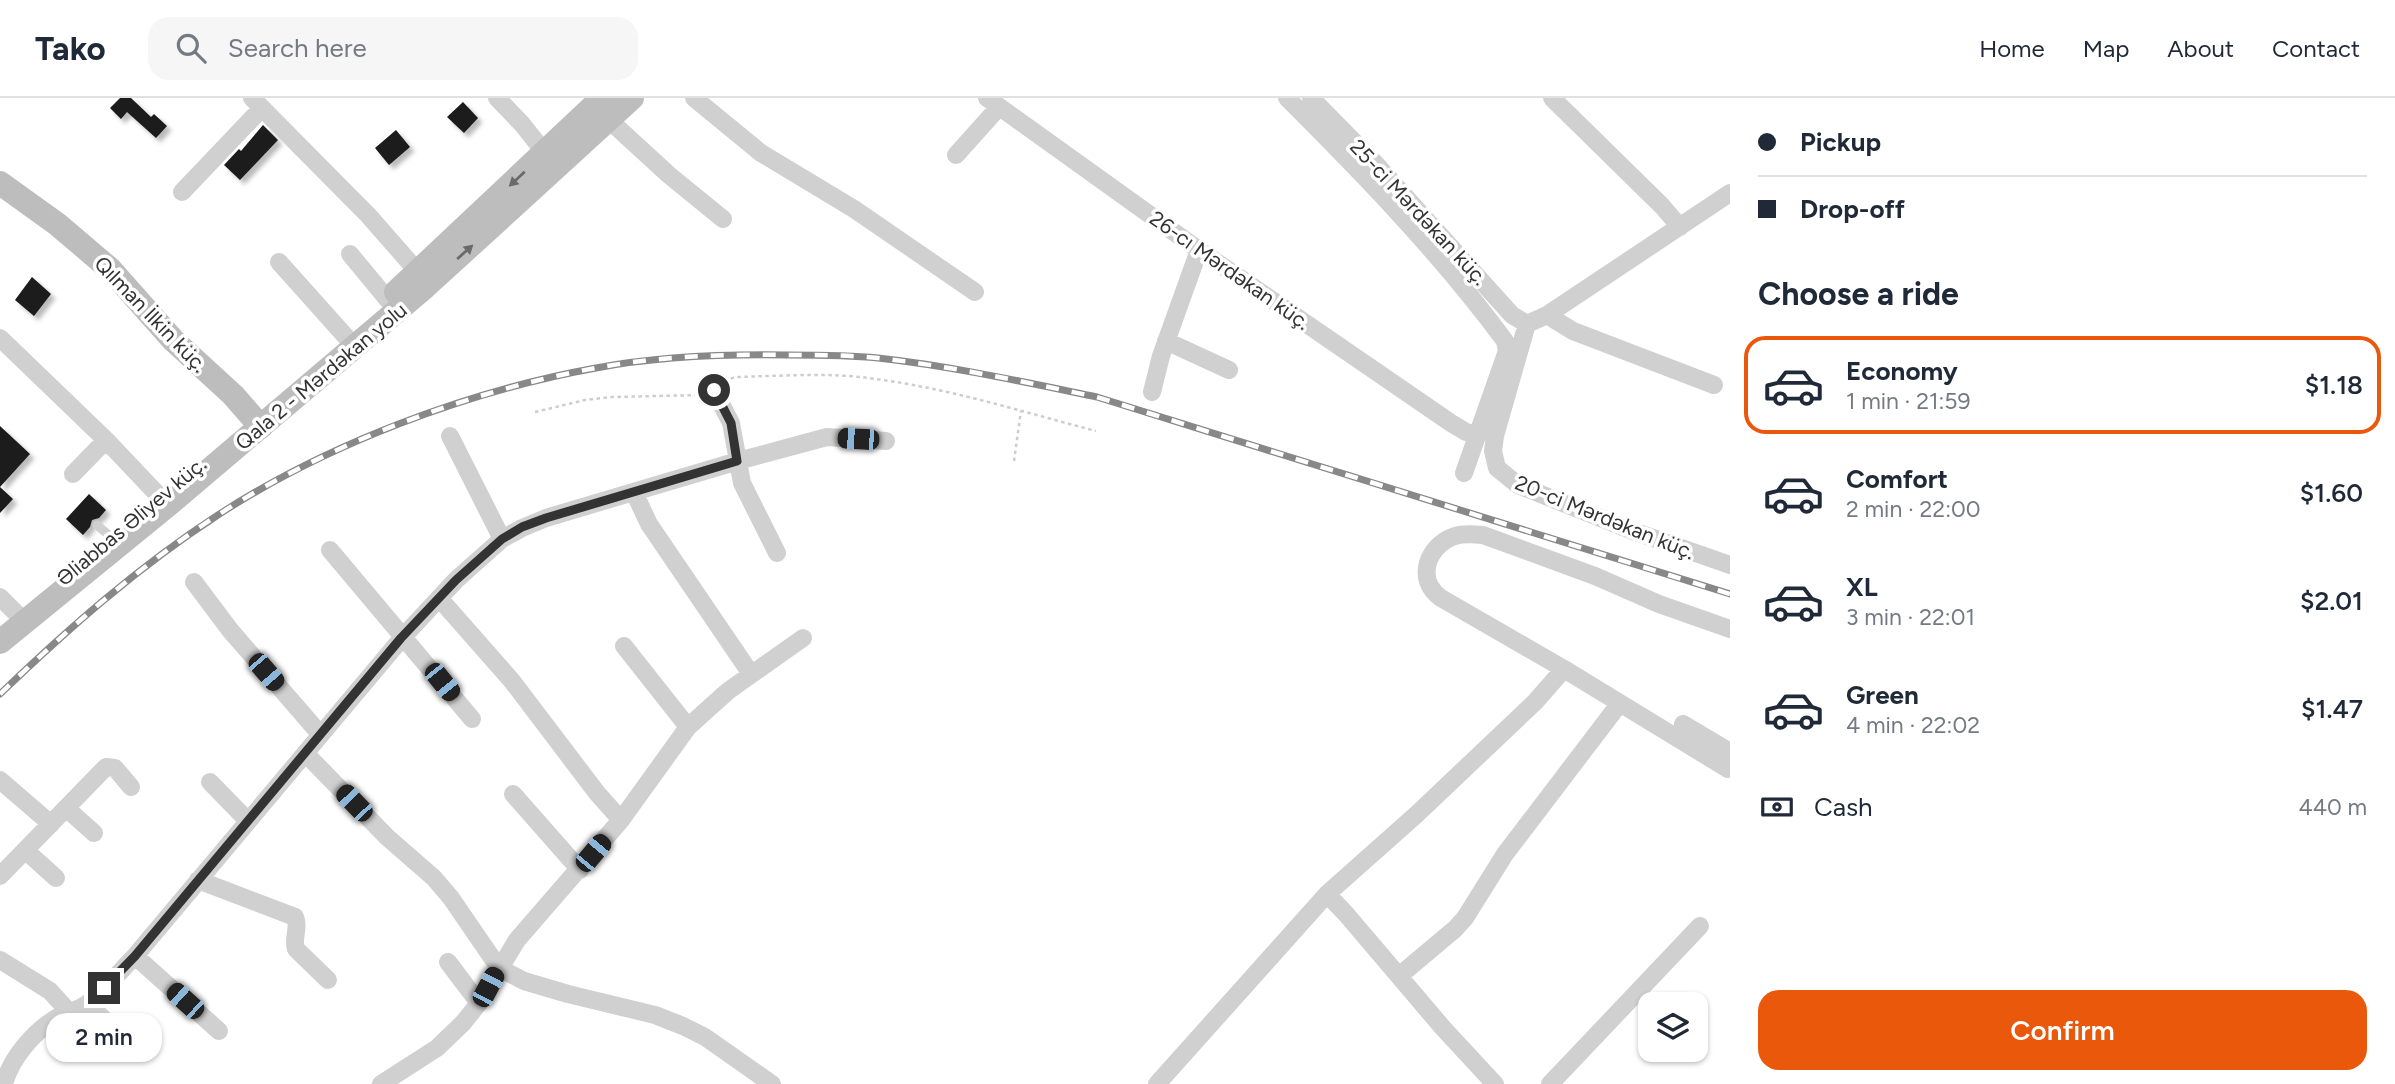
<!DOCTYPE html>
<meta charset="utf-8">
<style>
body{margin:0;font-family:Figtree,sans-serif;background:#f6f6f7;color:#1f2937;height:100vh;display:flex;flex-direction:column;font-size:26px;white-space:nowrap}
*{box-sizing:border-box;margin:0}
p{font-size:23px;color:#747a83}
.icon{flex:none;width:38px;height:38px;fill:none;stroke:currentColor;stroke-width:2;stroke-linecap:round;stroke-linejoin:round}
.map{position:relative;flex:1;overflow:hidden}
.details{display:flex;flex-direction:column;background:#fff;width:665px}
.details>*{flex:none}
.guide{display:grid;align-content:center;height:154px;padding:0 28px;background:#fff}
.buttons{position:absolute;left:1638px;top:894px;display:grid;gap:14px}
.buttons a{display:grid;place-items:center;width:70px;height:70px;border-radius:14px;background:#fff;box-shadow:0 2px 5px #0004;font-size:35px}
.end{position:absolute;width:32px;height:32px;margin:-16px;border:9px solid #333;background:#fff;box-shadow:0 0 0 4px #fff}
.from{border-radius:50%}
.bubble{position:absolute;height:49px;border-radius:21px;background:#fff;box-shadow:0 2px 5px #0004;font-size:23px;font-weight:600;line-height:49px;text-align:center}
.car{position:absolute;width:21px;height:42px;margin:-21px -10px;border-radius:9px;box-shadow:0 0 5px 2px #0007;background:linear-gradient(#222 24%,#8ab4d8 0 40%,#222 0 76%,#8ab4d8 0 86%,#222 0)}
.guide b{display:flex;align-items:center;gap:24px;height:66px;font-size:26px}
.guide b+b{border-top:2px solid #e0e1e3}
.guide i{width:18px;height:18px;background:#1f2937}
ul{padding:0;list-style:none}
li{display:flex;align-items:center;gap:21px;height:98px;margin:0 14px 10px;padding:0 14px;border:4px solid transparent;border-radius:21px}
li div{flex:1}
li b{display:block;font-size:26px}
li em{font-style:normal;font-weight:600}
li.on{border-color:#ea580c}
li>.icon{width:63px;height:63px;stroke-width:1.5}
h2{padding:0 28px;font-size:32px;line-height:84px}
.pay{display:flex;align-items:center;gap:18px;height:77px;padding:0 28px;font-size:26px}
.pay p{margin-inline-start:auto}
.action{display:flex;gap:14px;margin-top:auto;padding:14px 28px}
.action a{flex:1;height:80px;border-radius:21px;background:#ea580c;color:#fff;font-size:28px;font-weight:600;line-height:80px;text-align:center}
header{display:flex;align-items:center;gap:42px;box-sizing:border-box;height:98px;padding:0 35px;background:#fff;border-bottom:2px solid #e0e1e3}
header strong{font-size:33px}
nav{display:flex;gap:38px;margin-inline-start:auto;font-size:24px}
.search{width:490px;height:63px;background:#f6f6f7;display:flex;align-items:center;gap:18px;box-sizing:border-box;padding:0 24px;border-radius:21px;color:#747a83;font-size:26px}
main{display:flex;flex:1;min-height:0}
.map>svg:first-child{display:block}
.building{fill:#1a1a1a;filter:url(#shadow)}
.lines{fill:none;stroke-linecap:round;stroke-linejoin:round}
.path{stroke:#cdcdcd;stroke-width:2.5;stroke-dasharray:3.5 3.5;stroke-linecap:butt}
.lane{stroke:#d0d0d0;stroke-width:9}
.street{stroke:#d0d0d0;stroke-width:18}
.secondary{stroke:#bdbdbd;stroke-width:24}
.rail-casing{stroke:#888;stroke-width:7}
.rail{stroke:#fff;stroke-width:4.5;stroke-dasharray:13;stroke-linecap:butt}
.oneway{fill:#6a6a6a}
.route{stroke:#333;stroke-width:9}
.labels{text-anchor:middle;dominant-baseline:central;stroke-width:7;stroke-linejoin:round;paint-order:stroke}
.street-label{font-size:21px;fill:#333;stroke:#fff}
</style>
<header>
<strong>Tako</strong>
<div class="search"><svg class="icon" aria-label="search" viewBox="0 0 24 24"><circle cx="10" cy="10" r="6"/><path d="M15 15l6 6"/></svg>Search here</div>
<nav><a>Home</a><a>Map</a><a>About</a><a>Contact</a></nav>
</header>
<main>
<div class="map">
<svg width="1730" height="986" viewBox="0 0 1730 986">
<defs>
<filter id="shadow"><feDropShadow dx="4.5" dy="4.5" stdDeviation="2" flood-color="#0004"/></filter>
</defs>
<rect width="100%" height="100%" fill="#fff"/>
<path class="building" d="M120,0H131L151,19L154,16L167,28L156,40L127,14L121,21L110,10Z
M463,4L478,20L464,35L447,19Z
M263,27L278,42L240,82L224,67L239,51L241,53Z
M396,32L410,49L389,67L375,50Z
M32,179L51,196L34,218L15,202Z
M0,328L30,356L0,389Z
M0,389L13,401L0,415Z
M89,396L106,412L99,420L92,422L90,429L83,437L66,421Z"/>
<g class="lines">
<path class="path" d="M724,283L736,279C783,278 830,274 876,281C951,291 1023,314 1096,333
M535,314L585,302L612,299L701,297
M1014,363L1021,313"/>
<path class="lane" d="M97,427L112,440"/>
<path class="street" d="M252,0L368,117L418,174
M497,0L522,26L545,55
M694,0L761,55L854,111L975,194
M987,0L1199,152L1451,325L1466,334L1477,336
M1287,0C1364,77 1440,155 1505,243L1507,253L1464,375
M1311,0L1374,64L1512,217L1527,226
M1552,0L1662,108L1680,129
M609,22L669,77L723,121
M956,57L999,9
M182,94L262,10
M350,156L388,202
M279,164L347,240
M1547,217L1573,233L1714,287
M1527,226L1495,338L1493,353L1497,370L1518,387L1633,433L1730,467
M1527,226L1547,217L1730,95
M0,240L106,342L160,399
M1166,243L1229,272
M714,292L731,325L742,385L777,455
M1152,294L1161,258L1199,152
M450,338L502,441
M73,376L106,342
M634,394L649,426L751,576
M330,452L472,621
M194,484L230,532L320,636
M0,499L19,518
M439,500L512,583L597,695L621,722
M624,548L688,629
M1683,626L1730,654
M305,655L387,739L434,780L451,800L499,870L524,883L568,896L655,917L683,928L705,939L772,986
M1728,671L1564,571L1441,500C1415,482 1427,447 1455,438C1464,435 1474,436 1483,437L1595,478L1659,506L1730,531
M0,682L51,726
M210,684L248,723
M513,696L580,772
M66,710L94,735
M25,752L56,780
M0,778L106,669L115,670L131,689
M198,782L295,819C300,830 292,840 296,851L328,882
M1327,796L1346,816L1443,930L1495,986
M135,858L219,933
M0,862L50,893L69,914
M448,864L479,905
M1399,878L1455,831L1465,820L1505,756L1620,605
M88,905L126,944
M4,986C11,960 34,933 58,919C68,914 79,912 88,905C105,892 120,873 135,858L402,540L456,482L502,441L522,430L546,420L738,363L827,339L886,343
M381,986L437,950L463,925L479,905L517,842L621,722L688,629L728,593L803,540
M1157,986L1327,796L1417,716L1535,604L1564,571
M1550,986L1700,828"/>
<path class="secondary" d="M0,85L57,126L110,171L173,242L233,297L261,329
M396,194L602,0
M0,544L168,407L425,189L632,0"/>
<defs>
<path id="rail" d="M0,596C69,530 138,469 218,417C327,346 468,293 596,270C659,258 724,256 788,257C818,257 848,257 878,260C951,268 1024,284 1097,299L1730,496"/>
</defs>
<use href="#rail" class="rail-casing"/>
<use href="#rail" class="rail"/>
</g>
<defs><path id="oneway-solid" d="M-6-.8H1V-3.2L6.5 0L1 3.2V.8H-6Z" transform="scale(1.75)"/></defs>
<g class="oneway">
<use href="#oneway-solid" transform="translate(517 81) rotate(137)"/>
<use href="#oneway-solid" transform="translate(465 154) rotate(-42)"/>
</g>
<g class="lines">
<path class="route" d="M104,890L135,858L401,540L456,482L502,441L522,429L546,420L737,363L731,325L714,292"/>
</g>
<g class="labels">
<g class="street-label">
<text transform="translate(1419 114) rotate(47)">25-ci Mərdəkan küç.</text>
<text transform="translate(1230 172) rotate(35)">26-cı Mərdəkan küç.</text>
<text transform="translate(151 216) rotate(46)">Qılman İlkin küç.</text>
<text transform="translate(321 278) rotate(-40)">Qala 2 - Mərdəkan yolu</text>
<text transform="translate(1605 419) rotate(22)">20-ci Mərdəkan küç.</text>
<text transform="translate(131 423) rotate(-40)">Əliabbas Əliyev küç.</text>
</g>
</g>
</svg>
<div class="buttons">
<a><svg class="icon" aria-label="layers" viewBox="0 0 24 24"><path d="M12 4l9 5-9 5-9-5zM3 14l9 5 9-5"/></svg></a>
</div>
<i class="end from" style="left:714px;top:292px"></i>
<i class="end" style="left:104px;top:890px"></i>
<div class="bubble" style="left:46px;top:915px;width:116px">2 min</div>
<i class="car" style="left:858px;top:341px;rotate:273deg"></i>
<i class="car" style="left:266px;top:574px;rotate:139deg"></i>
<i class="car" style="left:442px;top:584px;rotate:141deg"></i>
<i class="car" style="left:354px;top:705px;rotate:316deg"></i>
<i class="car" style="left:593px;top:755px;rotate:40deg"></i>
<i class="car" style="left:488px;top:889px;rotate:28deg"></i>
<i class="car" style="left:185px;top:903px;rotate:312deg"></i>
</div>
<section class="details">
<div class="guide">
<b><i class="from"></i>Pickup</b>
<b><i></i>Drop-off</b>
</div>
<h2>Choose a ride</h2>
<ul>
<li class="on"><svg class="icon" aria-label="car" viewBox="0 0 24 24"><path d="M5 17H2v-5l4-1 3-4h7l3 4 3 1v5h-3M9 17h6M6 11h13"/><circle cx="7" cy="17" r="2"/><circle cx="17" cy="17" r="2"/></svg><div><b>Economy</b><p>1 min · 21:59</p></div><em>$1.18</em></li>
<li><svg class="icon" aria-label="car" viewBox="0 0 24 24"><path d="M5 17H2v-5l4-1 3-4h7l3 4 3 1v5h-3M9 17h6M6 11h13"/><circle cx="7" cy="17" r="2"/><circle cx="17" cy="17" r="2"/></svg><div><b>Comfort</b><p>2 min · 22:00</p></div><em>$1.60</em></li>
<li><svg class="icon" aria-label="car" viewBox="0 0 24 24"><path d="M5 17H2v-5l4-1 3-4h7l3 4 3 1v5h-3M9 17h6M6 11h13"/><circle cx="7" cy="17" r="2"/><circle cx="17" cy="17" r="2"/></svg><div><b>XL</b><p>3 min · 22:01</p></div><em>$2.01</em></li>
<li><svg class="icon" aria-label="car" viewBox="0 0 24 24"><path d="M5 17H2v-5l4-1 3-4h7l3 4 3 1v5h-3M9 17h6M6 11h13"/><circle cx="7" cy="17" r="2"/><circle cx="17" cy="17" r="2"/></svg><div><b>Green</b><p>4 min · 22:02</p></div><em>$1.47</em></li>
</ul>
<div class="pay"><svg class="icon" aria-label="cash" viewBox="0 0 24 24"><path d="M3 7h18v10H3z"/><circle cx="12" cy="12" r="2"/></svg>Cash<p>440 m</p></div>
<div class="action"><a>Confirm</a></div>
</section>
</main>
